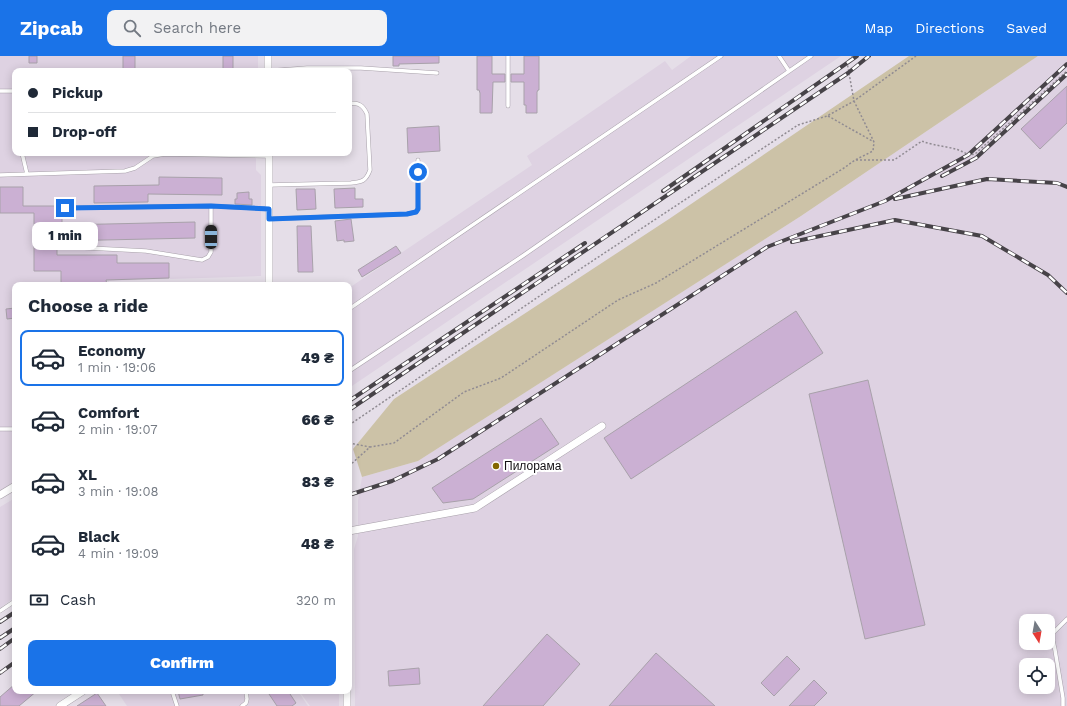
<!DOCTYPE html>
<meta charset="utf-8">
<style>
body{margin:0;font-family:"Work Sans",sans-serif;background:#f2f2f3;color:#1f2937;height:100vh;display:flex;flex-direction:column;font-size:15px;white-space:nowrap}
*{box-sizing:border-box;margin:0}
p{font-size:13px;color:#747a83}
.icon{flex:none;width:22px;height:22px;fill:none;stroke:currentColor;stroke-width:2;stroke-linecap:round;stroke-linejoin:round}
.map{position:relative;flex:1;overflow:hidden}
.panel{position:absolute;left:12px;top:226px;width:340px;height:412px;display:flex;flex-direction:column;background:#fff;border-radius:8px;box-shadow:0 2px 10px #0003}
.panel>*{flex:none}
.top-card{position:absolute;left:12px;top:12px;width:340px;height:88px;border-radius:8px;box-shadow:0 2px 10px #0003;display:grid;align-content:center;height:88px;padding:0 16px;background:#fff}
.needle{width:26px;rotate:169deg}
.buttons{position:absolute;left:1019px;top:558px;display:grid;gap:8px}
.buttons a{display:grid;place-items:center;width:36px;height:36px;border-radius:8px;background:#fff;box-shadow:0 2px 10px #0003;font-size:20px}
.end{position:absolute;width:18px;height:18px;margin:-9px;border:5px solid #1a73e8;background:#fff;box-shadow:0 0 0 2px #fff}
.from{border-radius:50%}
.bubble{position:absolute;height:28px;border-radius:8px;background:#fff;box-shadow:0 2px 10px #0003;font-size:13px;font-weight:800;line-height:28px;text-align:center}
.car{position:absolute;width:12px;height:24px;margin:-12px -6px;border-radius:5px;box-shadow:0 0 3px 1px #0007;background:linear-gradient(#222 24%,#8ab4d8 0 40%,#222 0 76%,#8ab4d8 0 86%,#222 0)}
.top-card b{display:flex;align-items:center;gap:14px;height:38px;font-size:15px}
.top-card b+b{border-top:1px solid #e0e1e3}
.top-card i{width:10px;height:10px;background:#1f2937}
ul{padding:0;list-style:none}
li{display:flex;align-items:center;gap:12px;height:56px;margin:0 8px 6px;padding:0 8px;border:2px solid transparent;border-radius:8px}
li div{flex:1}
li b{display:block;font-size:15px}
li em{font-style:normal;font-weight:800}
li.on{border-color:#1a73e8}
li>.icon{width:36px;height:36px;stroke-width:1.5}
h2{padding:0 16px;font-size:18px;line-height:48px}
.pay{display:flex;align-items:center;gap:10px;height:44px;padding:0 16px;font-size:15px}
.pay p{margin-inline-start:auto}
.primary-button{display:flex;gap:8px;margin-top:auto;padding:8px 16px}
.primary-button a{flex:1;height:46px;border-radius:8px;background:#1a73e8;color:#fff;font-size:16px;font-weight:800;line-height:46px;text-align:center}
header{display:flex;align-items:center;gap:24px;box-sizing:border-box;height:56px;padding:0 20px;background:#1a73e8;color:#fff}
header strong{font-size:19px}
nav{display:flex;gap:22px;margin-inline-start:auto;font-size:14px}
.search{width:280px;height:36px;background:#f2f2f3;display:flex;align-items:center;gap:10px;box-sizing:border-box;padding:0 14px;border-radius:8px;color:#747a83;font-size:15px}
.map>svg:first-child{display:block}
.built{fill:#ded2e2;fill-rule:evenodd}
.green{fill:#ccc2a7}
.building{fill:#cbb0d3;stroke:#a8a1aa}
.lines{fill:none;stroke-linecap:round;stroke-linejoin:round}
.lane-casing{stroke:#a8a1aa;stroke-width:4.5}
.street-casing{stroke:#a8a1aa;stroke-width:8}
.path{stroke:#908b92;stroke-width:1.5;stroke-dasharray:2 2;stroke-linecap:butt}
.lane{stroke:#fff;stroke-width:3.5}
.street{stroke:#fff;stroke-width:7}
.rail-casing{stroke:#474348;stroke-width:4}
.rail{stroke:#fff;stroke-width:2.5;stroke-dasharray:8;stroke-linecap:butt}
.route{stroke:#1a73e8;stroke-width:5}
.poi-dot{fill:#836600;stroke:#fff;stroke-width:1.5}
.labels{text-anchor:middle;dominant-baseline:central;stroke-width:4;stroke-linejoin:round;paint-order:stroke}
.poi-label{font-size:12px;fill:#131013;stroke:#fff;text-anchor:start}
</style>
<header>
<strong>Zipcab</strong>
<div class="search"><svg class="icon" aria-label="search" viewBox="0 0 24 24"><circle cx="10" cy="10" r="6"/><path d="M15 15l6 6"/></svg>Search here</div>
<nav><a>Map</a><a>Directions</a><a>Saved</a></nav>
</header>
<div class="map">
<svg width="1067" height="650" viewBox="0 0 1067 650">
<rect width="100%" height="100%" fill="#e5dee8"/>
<path class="built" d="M0,0H258V15H15V97H256V114L261,119V220L109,225V229H15V426L0,435Z
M691,0H841L349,332V232L532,109L527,100L665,5L672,14Z
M1038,0H1067V650H355L354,493L358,480V445L362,421L418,405L801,160ZM1026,565H1048V587H1026ZM1026,609H1048V631H1026Z
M15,442V541L0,552V451Z
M117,635H298L308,650H127Z
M299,635H339V650H310Z"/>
<path class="green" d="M909,0H1038L801,160L418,405L362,421L353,393L394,343L669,163Z"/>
<path class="building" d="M29,0H37V7H29Z
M123,0H135V15H123Z
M223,0H233V14H223Z
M393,0H439V7L399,8V10H393Z
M477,0H492V18H505V26H493L492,57H480V37L479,34H477Z
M524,0H539V34H538L537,36V57H526V49H524V26H511V18H524Z
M1067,30V67L1040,93L1021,73Z
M439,70L440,95L408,97L407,72Z
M159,121L222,122V139L148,138V146L94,147V130L159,129Z
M0,131H23V150H62V169L195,166V182L57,185V199H117V207H169V222L106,224L107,229H61V215H34V157H0Z
M355,132V143H363V151L335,152L334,133Z
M296,133H315L316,153L297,154Z
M249,136V143H252V149L235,148V143H237V137Z
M351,163L354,185L344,186V184L337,185L335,165Z
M297,170H311L313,216H298Z
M396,190L401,197L362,221L358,214Z
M15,252V262L7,263L6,253Z
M796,255L823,297L631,423L604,382Z
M868,324L925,569L865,583L809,338Z
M541,362L559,388L473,443L443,447L432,432Z
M547,578L580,608L543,650H483Z
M656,597L715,650H609Z
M787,600L800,613L774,640L761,627Z
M419,612L420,628L389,630L388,615Z
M814,624L827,637L814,650H789Z
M15,628V635H37L19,650H0V641Z
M178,635H203V639L180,643Z
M267,635H288L296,647L292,650H277Z
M97,637L106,650H77Z"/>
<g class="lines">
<defs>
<path id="lane" d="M508,0V50
M779,0L789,15
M268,15L307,12H361L437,17
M0,35H15
M22,97L27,118
M0,119L125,115L135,112L153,100L165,98L269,100
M269,129L351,127C362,126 366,125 370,114L367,58C363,49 359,47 349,47
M65,152L211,150L269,153
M269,163L407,158L416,156L418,153V104
M70,191L146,195L202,204L208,201L211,196V150
M349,253L721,0
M349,315L524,199L811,0
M0,373H15
M0,555L15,545
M172,635L177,650
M242,650L246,647L247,643L246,635
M1063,650V642L1055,594L1053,585V577L1067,563"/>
<path id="street" d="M268,0V15
M269,97V229
M0,439L15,430
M349,475L475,452L602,370
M347,635V650
M60,650L83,635"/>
</defs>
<use href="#lane" class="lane-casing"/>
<use href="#street" class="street-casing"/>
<path class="path" d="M828,60L874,86
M856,104H894L922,85C935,91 957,90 968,99L975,98L1067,15
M349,369L547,235L798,69L827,60L854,45L916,0
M349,387L370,391
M349,410L370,391L394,387L464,336L501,322L618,244L656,227L844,112L855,104L873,95L874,86L854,45L847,6L853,0"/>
<use href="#lane" class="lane"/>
<use href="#street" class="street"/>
<defs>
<path id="rail" d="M942,120L976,102L1067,18
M663,135L857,0
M895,143L987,123L1057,127L1067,131
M792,186L895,164L982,180L1048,219L1067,237
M349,345L585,187
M349,354L848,17L869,0
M349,439L392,425L438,403L767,191L885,145L968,99L1067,8
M0,566L15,556
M0,582L15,572
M0,593L15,582
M0,617L15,606"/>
</defs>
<use href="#rail" class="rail-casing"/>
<use href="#rail" class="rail"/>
</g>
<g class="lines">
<path class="route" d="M65,152L211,150L269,153V163L407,158L416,156L418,153V116"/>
</g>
<circle class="poi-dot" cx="496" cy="410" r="4"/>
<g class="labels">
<g class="poi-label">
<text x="504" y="410">Пилорама</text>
</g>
</g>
</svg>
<div class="buttons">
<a><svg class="needle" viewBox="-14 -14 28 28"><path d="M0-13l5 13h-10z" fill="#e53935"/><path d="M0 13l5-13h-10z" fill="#747a83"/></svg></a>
<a><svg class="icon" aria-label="locate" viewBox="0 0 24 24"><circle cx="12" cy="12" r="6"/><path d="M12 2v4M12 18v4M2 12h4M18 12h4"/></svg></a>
</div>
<i class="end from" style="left:418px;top:116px"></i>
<i class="end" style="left:65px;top:152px"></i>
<div class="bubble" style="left:32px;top:166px;width:66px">1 min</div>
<i class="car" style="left:211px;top:181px;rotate:0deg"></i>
<div class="top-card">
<b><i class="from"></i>Pickup</b>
<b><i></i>Drop-off</b>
</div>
<section class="panel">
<h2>Choose a ride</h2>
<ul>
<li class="on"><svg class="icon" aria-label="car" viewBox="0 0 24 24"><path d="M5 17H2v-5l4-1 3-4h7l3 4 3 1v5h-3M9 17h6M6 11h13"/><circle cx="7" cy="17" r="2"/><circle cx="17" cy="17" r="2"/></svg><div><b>Economy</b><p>1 min · 19:06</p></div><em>49 ₴</em></li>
<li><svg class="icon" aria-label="car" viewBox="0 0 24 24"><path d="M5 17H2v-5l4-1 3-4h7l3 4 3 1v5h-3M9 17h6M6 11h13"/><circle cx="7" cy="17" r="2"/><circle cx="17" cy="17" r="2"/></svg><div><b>Comfort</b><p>2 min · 19:07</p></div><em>66 ₴</em></li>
<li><svg class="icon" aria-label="car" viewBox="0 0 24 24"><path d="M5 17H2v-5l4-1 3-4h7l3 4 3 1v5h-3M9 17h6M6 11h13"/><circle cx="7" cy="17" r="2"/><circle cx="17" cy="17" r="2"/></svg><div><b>XL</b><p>3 min · 19:08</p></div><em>83 ₴</em></li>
<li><svg class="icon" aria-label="car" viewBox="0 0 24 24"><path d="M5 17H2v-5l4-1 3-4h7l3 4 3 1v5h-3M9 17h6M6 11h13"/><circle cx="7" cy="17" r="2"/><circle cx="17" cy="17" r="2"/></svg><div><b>Black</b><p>4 min · 19:09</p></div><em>48 ₴</em></li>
</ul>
<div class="pay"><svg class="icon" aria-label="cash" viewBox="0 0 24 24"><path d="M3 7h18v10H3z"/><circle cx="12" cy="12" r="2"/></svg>Cash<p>320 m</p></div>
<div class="primary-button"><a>Confirm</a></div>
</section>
</div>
